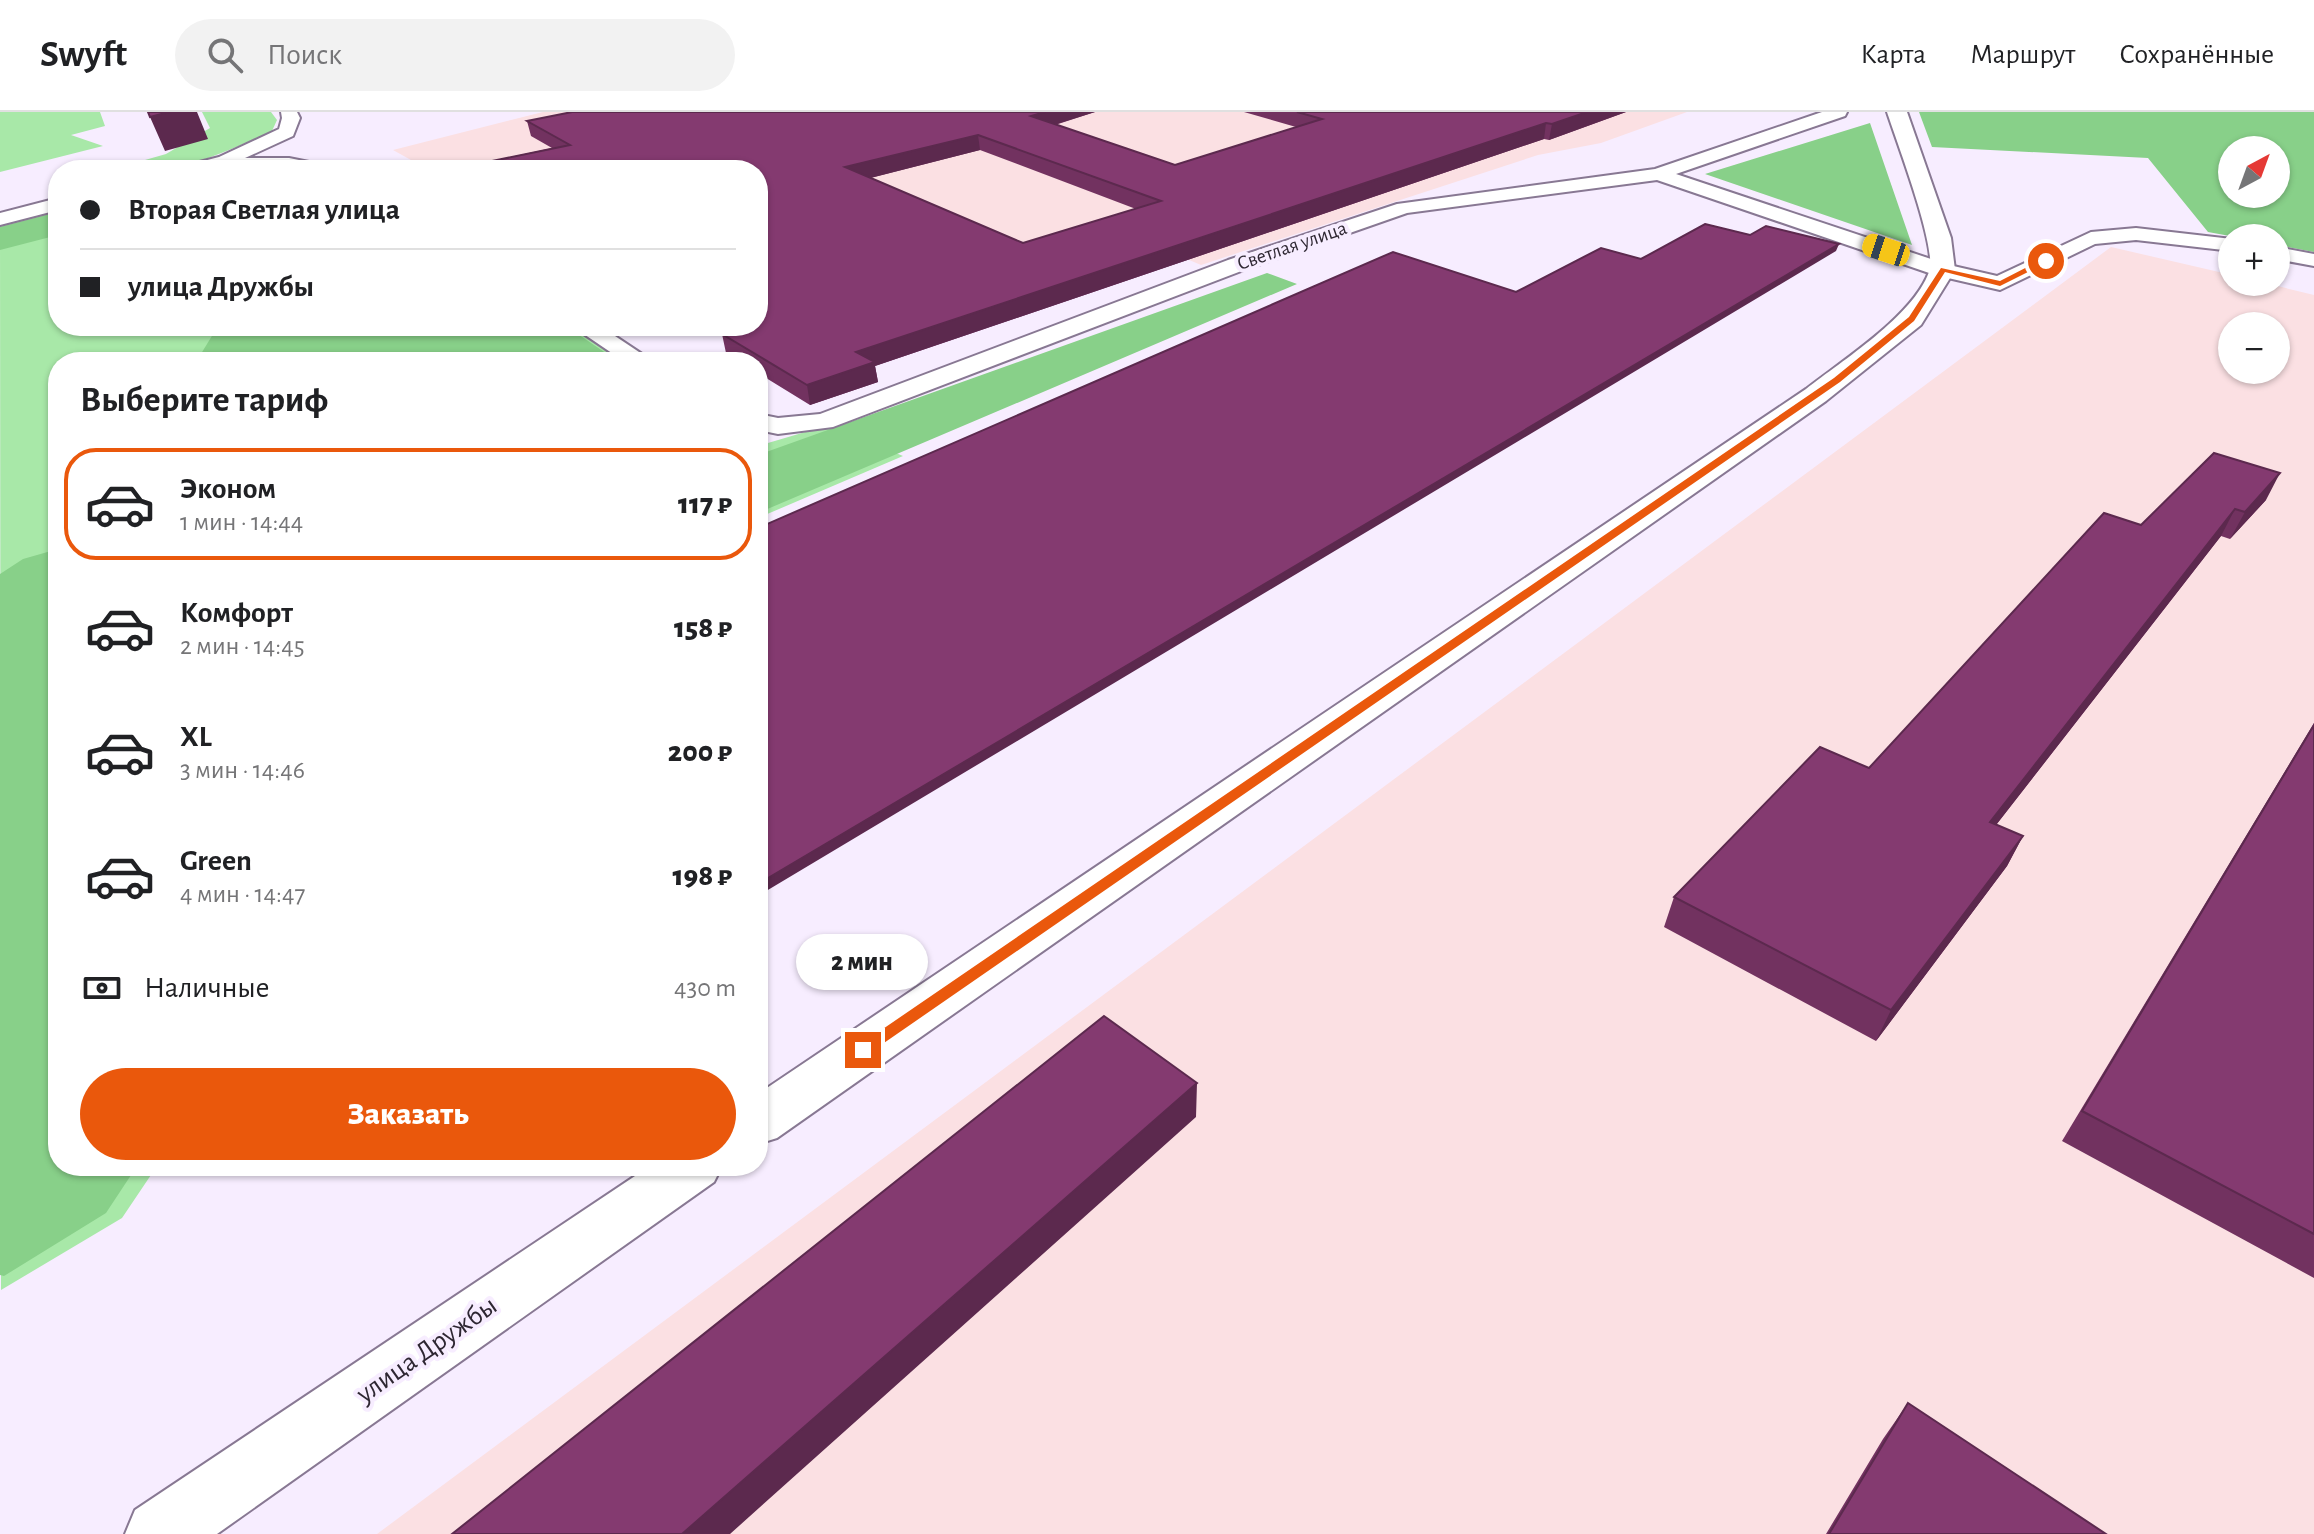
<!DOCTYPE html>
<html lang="ru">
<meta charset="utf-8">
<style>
body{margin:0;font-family:"Alegreya Sans",sans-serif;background:#f2f2f2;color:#202124;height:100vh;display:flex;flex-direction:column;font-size:30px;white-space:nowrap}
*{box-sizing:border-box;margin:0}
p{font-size:26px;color:#757577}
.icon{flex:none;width:44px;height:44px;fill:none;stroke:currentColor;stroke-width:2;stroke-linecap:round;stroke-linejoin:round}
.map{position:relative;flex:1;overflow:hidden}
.sheet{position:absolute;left:48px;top:240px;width:720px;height:824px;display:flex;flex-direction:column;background:#fff;border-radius:32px;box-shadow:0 2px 6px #0004}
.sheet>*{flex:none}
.guide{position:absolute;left:48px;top:48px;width:720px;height:176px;border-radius:32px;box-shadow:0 2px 6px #0004;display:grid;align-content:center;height:176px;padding:0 32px;background:#fff}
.needle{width:52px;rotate:41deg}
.controls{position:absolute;left:2218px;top:24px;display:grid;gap:16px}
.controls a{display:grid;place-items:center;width:72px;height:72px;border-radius:50%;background:#fff;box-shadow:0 2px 6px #0004;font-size:40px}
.end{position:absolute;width:36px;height:36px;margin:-18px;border:10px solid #ea580c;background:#fff;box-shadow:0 0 0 4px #fff}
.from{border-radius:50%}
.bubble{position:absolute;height:56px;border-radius:28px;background:#fff;box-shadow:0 2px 6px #0004;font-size:26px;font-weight:800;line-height:56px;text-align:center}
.car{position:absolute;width:24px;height:48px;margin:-24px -12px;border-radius:10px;box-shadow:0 0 6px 2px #0007;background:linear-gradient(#f5c518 24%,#345 0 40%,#f5c518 0 76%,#345 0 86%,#f5c518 0)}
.guide b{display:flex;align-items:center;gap:28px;height:76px;font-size:30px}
.guide b+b{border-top:2px solid #e0e0e0}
.guide i{width:20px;height:20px;background:#202124}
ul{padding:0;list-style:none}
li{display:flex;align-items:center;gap:24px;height:112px;margin:0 16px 12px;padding:0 16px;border:4px solid transparent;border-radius:32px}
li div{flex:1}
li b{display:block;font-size:30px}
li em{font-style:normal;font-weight:800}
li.active{border-color:#ea580c}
li>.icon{width:72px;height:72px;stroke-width:1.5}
h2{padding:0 32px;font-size:36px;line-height:96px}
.pay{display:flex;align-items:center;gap:20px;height:88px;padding:0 32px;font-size:30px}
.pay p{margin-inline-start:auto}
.action{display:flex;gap:16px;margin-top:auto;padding:16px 32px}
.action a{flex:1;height:92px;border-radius:48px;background:#ea580c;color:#fff;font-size:32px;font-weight:800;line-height:92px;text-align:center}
header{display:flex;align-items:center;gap:48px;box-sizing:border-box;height:112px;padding:0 40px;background:#fff;border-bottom:2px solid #e0e0e0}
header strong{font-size:38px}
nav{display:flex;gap:44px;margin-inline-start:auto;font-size:28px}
.search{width:560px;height:72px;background:#f2f2f2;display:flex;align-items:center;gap:20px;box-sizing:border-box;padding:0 28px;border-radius:44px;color:#757577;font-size:30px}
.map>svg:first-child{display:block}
.industrial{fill:#fbe0e3;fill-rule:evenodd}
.green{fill:#a8e8a8}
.forest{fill:#88d089;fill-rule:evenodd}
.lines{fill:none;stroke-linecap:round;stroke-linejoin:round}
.minor-casing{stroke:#887893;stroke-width:4}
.tertiary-casing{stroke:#887893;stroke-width:4}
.minor{fill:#fff;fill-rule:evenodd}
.tertiary{fill:#fff;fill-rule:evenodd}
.wall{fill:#723260;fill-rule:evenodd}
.shaded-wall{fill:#5c294e}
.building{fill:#843a70;stroke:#5c294e;stroke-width:2;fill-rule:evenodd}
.route{fill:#ea580c}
.labels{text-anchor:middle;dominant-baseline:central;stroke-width:8;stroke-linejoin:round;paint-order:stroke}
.far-street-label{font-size:20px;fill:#2e2732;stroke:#f7edff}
.near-street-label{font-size:28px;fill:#2e2732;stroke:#f7edff}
</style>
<header>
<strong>Swyft</strong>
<div class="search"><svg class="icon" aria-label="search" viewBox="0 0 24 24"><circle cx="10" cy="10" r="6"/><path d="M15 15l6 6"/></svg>Поиск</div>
<nav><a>Карта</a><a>Маршрут</a><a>Сохранённые</a></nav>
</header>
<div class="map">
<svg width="2314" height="1422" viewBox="0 0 2314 1422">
<rect width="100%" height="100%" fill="#f7edff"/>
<path class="industrial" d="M543,0H1687L1601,31L1538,43L1201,153L1095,108L1101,115L758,214V58H429L393,38Z
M2111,135L2232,163V170H2261L2314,183V1422H377ZM2232,214H2276V258H2232Z"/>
<path class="green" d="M0,0H100L105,14L71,23L103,34L0,60Z
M202,0H271L277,8L272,19C236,35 199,53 160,58C144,60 126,58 110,58L166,42L210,16Z
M58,97V214H577L631,250H58V1054H157L122,1106L1,1178L0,112Z
M829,313L903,344L758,406V334Z"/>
<path class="forest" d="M1919,0H2314V140L2276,133V126H2241L2208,120L2148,46L1932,35ZM2232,38H2276V82H2232Z
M1870,11L1912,133L1705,62Z
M58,100V123L0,138V115Z
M1267,161L1297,172L758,401V343Z
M218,214H566L619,250H196Z
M58,437V1054H137L106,1101L4,1164L0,1163V462L23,447Z"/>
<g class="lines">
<defs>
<path id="minor" d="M281,0H297L300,6L293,24L245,46H289L329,54L331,58H232L225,55L182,58L184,54L219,45L279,17L282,6Z
M1822,0H1847L1845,4L1676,62L1949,153L1997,164L2091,120L2136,116L2232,127V139L2136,128L2095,132L2000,178L1935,163L1657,68L1407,101L1244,158L833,315L778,322L758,318V302L778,306L820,302L1228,148L1397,92L1655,57Z
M58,86V98L0,113V101Z
M2276,135L2314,142V154L2276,147Z
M572,214H600L654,250H625Z"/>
<path id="tertiary" d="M1887,0H1907L1951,126L1955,158L1921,213L1826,289L777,1026L758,1032V982L1806,277C1843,248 1913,204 1929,160C1938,137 1896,28 1887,0Z
M650,1054H722L714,1070L217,1422H125L135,1398Z"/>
</defs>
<use href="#minor" class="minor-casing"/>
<use href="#tertiary" class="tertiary-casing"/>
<use href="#minor" class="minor"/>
<use href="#tertiary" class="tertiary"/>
</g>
<path class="wall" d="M572,0H1095L1055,13L1175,53L1296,15L1244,0H1626L1549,28L1544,27L875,254L878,270L810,293L758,261V250H740L726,241L722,222L730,220L721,214H758V58H474L473,53L552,36L531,24L527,9ZM980,38L1136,97L1023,131L870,66Z
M2266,388L2230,427L2221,424L1996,713L2023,724L2007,754L1876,929L1664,815L1674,785L1869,656L2141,413Z
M2314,611V1166L2062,1029Z
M1908,1291L2106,1422H1826L1883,1327Z"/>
<path class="shaded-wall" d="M169,0H197L208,27L165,39L150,5Z
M1045,0H1095L1031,20V4Z
M1587,0H1626L1549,28L1552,12Z
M1546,11L1544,27L875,254L878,270L810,293L807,273L856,240Z
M978,23L980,38L847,72L845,55Z
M1839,132L1836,139L758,784V772Z
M2280,361L2266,388L2230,427L2245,400Z
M2235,397L2221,424L1975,740L1990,710Z
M2023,724L2007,754L1876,929L1891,898Z
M1197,971L1196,1005L730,1422H682Z"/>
<path class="building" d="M148,0H169L150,5Z
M572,0H1045L1031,4L1175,53L1322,7L1297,0H1587L1552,12L1546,11L856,240L875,250L807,273L722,222L748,214H758V58H482L473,53L570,33L527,9ZM978,23L1161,89L1023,131L845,55Z
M1705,112L1750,123L1766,114L1839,132L758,772V416L1393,140L1516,180L1601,136L1641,147Z
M2214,341L2280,361L2245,400L2235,397L1990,710L2023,724L1891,898L1674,785L1820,635L1869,656L2104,401L2141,413Z
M2314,613V1122L2082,999Z
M1104,904L1197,971L682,1422H452Z
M1908,1291L2106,1422H1829Z"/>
<path class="route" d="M2043,147L2050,149L2000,174L1945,160L1914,209L1840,270L868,942H858V934L1834,266L1909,205L1941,156L2000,169Z"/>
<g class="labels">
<g class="far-street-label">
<text transform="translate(1292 134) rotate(-19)">Светлая улица</text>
</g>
<g class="near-street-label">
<text transform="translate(427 1238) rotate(-35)">улица Дружбы</text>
</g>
</g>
</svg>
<div class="controls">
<a><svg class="needle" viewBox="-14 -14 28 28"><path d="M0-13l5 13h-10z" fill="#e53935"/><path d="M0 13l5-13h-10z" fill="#757577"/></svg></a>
<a>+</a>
<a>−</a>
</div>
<i class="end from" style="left:2046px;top:149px"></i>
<i class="end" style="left:863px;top:938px"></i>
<div class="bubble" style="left:796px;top:822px;width:132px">2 мин</div>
<i class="car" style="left:1886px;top:138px;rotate:288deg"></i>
<div class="guide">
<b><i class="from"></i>Вторая Светлая улица</b>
<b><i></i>улица Дружбы</b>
</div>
<section class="sheet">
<h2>Выберите тариф</h2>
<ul>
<li class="active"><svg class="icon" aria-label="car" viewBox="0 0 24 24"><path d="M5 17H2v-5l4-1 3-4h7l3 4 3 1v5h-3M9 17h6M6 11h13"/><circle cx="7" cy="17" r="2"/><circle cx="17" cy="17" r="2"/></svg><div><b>Эконом</b><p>1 мин · 14:44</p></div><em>117 ₽</em></li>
<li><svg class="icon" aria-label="car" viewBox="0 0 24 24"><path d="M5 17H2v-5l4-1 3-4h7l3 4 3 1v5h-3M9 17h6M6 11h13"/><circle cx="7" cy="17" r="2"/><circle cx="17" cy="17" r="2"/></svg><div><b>Комфорт</b><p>2 мин · 14:45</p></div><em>158 ₽</em></li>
<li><svg class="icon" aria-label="car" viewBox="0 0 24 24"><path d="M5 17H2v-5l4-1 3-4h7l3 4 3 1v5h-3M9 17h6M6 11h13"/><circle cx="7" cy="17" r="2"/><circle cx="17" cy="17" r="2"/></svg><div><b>XL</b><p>3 мин · 14:46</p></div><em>200 ₽</em></li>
<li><svg class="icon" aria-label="car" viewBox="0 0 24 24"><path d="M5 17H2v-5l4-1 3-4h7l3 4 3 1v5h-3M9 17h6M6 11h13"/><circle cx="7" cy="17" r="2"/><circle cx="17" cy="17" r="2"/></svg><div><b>Green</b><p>4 мин · 14:47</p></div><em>198 ₽</em></li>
</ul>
<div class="pay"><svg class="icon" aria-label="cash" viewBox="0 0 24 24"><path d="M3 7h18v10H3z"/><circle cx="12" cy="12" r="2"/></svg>Наличные<p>430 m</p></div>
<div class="action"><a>Заказать</a></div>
</section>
</div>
